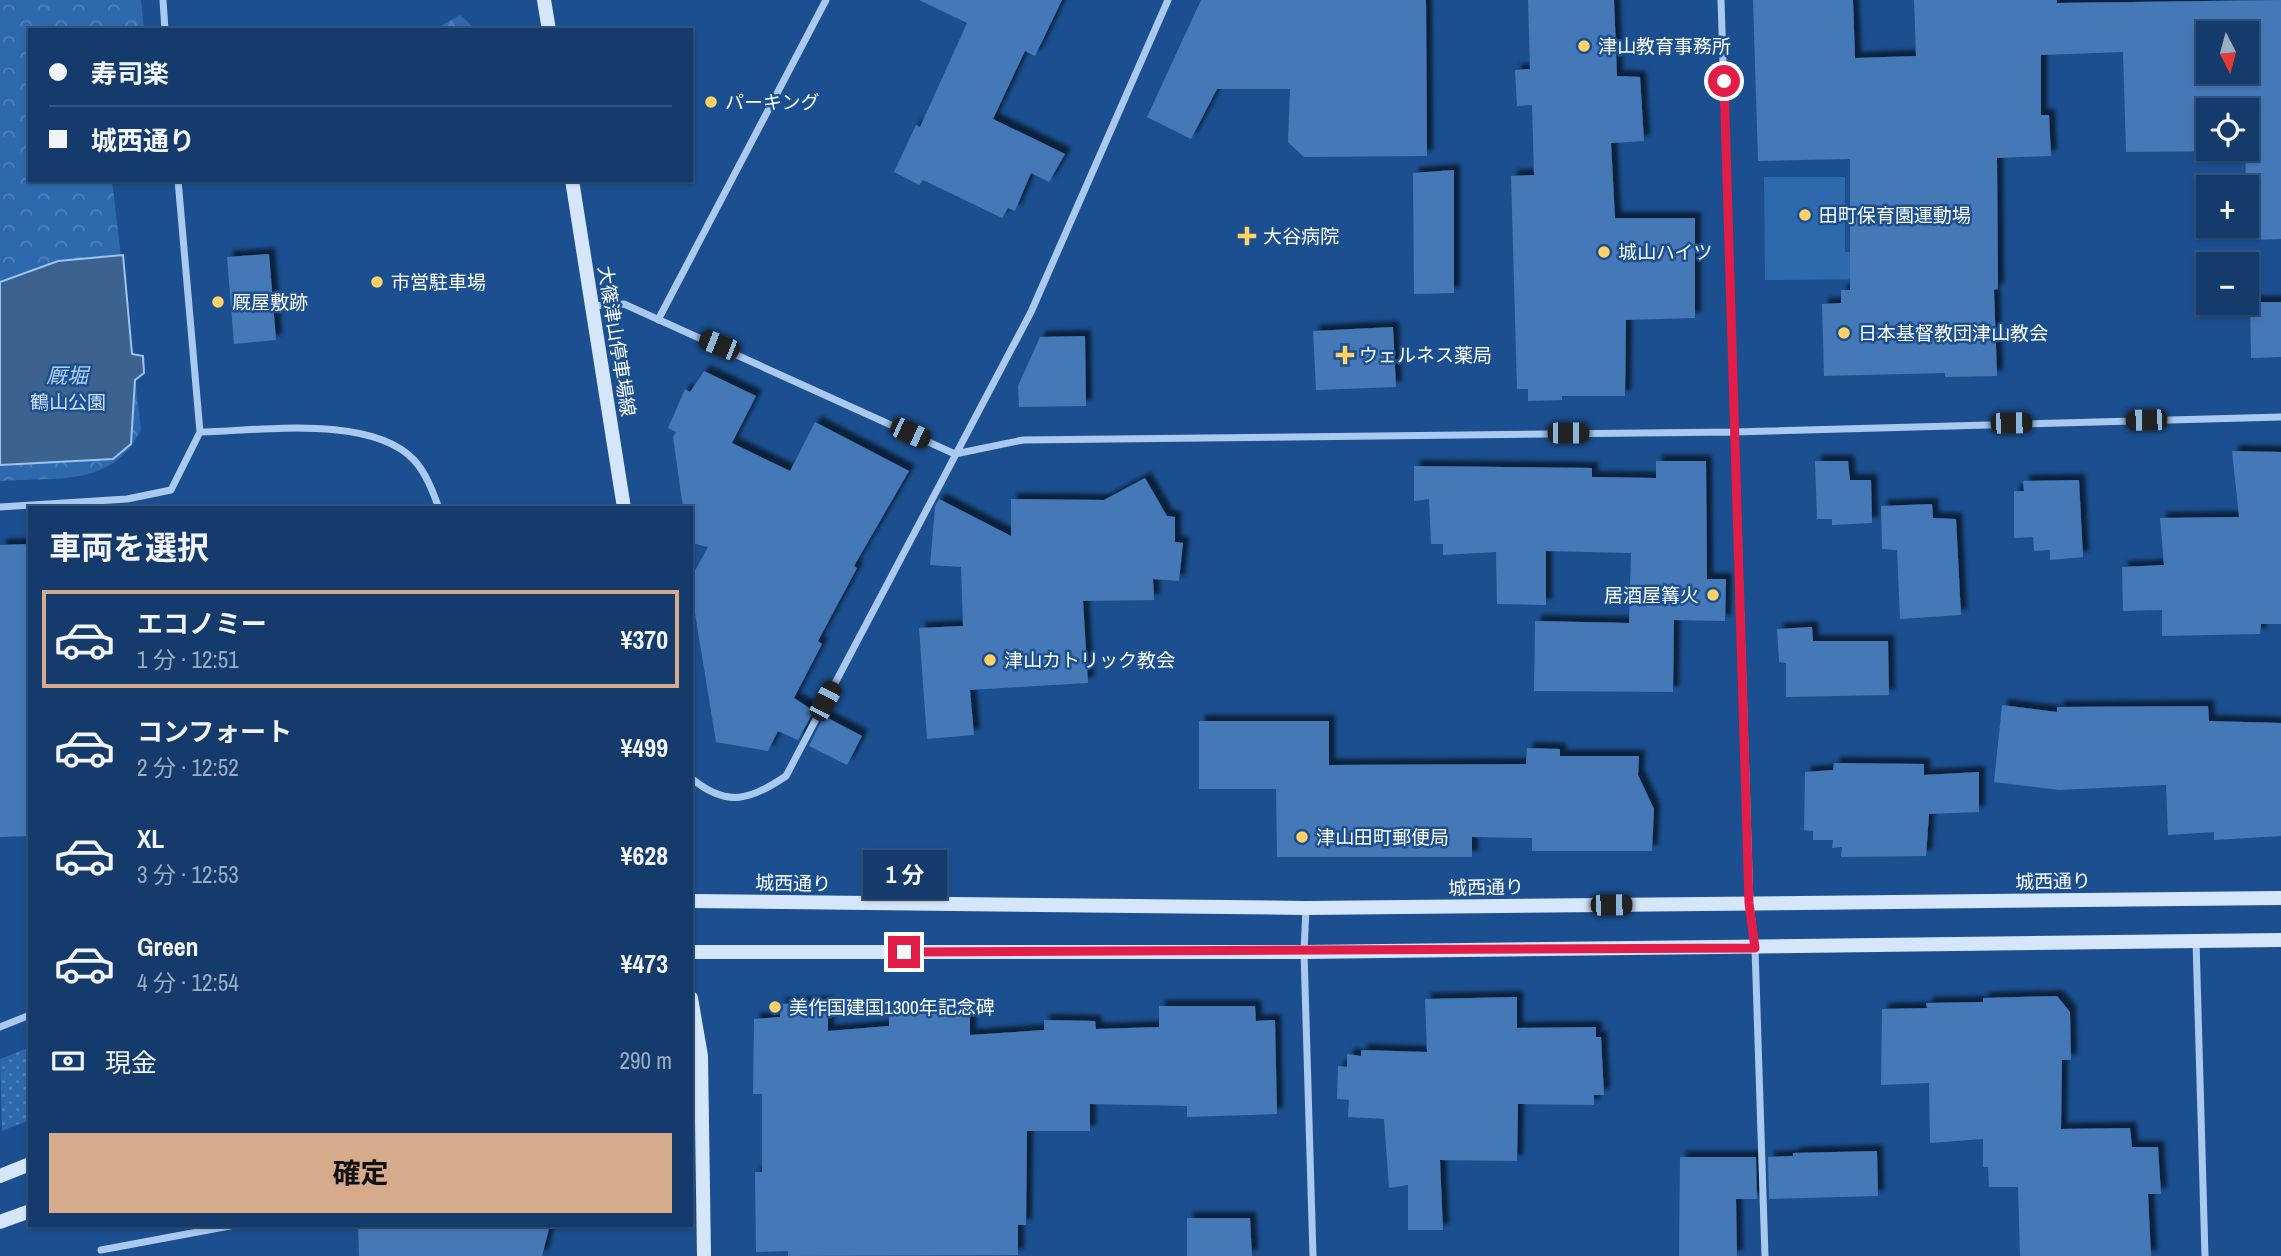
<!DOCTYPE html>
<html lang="ja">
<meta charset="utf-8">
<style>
body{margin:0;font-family:"Archivo Narrow","Noto Sans JP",sans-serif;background:#1d4271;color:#f1f3f6;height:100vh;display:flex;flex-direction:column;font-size:26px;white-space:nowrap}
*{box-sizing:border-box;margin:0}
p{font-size:23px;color:#9dadc1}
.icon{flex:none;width:38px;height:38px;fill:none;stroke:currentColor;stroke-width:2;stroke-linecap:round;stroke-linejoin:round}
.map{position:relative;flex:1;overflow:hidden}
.drawer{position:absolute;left:28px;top:506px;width:665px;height:721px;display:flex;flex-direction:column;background:#143b6b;border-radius:0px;box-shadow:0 2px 5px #0004,0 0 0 2px #33557e}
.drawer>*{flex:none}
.banner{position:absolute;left:28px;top:28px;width:665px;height:154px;border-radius:0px;box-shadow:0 2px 5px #0004,0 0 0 2px #33557e;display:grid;align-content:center;height:154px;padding:0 21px;background:#143b6b}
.needle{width:46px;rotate:174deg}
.tools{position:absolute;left:2196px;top:21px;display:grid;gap:14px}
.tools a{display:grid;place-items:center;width:63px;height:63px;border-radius:0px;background:#143b6b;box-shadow:0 2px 5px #0004,0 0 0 2px #33557e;font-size:35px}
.end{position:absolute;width:32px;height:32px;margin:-16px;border:9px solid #e11d48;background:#fff;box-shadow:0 0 0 4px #fff}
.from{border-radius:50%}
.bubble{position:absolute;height:49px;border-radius:0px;background:#143b6b;box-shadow:0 2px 5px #0004,0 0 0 2px #33557e;font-size:23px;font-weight:700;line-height:49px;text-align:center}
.car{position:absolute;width:21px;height:42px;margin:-21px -10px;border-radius:9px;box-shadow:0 0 5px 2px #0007;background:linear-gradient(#222 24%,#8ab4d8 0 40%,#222 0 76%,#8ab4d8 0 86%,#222 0)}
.banner b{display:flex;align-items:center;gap:24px;height:66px;font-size:26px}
.banner b+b{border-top:2px solid #33557e}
.banner i{width:18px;height:18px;background:#f1f3f6}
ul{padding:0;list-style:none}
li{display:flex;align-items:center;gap:21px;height:98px;margin:0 14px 10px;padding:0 7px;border:4px solid transparent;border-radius:0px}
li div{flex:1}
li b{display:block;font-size:26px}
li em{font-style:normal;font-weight:700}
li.on{border-color:#d6ab8b}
li>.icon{width:63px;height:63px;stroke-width:1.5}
h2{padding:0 21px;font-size:32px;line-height:84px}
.pay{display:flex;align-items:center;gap:18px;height:77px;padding:0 21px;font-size:26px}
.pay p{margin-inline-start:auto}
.cta{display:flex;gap:14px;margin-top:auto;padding:14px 21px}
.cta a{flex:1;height:80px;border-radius:0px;background:#d6ab8b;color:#111;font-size:28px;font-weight:700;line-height:80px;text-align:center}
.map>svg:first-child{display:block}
.grass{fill:url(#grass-dots)}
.forest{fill:url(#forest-firs)}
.park{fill:url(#park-crowns)}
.pitch{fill:#2e69ad}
.water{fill:#3c6290;stroke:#9cc4f0;stroke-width:2}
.building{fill:#4478b7;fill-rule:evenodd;filter:url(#shadow)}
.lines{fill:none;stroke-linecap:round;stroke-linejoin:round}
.street{stroke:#a9c9ee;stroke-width:7}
.secondary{stroke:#d6e6fa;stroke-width:14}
.route{stroke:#e11d48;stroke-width:9}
.poi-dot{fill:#ffd166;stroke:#1b4f8f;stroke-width:2.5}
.labels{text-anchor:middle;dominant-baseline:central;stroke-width:5;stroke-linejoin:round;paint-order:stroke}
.poi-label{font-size:19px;fill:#fff;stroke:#1b4f8f;text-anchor:start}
.street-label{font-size:19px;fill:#fff;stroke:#1b4f8f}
.park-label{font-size:19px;fill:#cfe3fa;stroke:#1b4f8f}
.water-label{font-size:21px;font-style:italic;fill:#b5d3f5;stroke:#1b4f8f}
</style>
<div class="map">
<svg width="2281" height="1256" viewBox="0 0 2281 1256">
<defs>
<pattern id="grass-dots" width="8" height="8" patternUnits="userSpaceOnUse" patternTransform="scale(1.75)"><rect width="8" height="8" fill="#2e69ad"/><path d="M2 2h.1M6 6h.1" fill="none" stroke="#4d80b9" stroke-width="1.8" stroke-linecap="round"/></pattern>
<pattern id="forest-firs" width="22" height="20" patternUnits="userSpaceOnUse" patternTransform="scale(1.75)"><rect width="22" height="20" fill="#2e69ad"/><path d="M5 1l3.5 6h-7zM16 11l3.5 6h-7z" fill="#4d80b9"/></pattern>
<pattern id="park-crowns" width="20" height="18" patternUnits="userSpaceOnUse" patternTransform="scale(1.75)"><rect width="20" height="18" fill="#2e69ad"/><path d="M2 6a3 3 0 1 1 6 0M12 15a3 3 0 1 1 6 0" fill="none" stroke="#4d80b9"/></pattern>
<filter id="shadow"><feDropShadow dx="6" dy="-6" stdDeviation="2" flood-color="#0009"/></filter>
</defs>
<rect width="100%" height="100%" fill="#1b4f8f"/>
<path class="grass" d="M30,1047V1120L2,1131L0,1059Z"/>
<path class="forest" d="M460,15L477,30H434Z"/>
<path class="park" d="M0,0H141L144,30H30V180H112L141,430C112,488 56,477 0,481Z"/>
<path class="pitch" d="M1764,177H1845V252H1912V279L1765,280Z"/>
<path class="water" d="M123,255L132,354L143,356L144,373L135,380L131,444L113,459L0,465V282L58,261Z"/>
<path class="building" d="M919,0H1062L1035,56L1025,51L993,119L1065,154L1049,182L1031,173L1015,211L1008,208L1002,218L923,180L919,185L894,172L916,125L920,127L967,23Z
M1201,0H1426L1427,156L1304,157L1288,142L1290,89H1217L1191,139L1147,117Z
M1528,0H1614L1617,76L1640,77L1644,141L1611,143L1615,218H1695V318L1626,320L1625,396H1562V400L1528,401V389H1517L1511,176L1534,175L1532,105L1517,106L1515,70L1530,69Z
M1753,0H1853L1855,58L1916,56L1914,0H2057V3L2281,0V239L2248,240L2245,151L2126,152L2123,52L2041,55V115H2049L2051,156L1997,158L1998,289L1994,290L1997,376L1945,377V373L1824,376L1822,304L1841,303V290H1850V159L1758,161ZM2208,33H2247V72H2208ZM2208,110H2247V149H2208Z
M1454,170V293L1414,294L1413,173Z
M269,254L276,340L234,344L227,257Z
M2250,302H2281V357L2251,358Z
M1393,327L1396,387L1316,390L1313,331Z
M1085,336L1086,406L1019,407L1018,386L1040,337Z
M704,371L756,396L732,443L790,471L815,422L909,471L854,566L857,568L818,641L822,644L794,698L814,711L798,740L778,731L768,751L716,742L691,589V578L708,547L691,543V508H683L673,437L676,432L668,428L685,389L690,392Z
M2232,451L2281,452V624H2261L2260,634L2162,636V610L2123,611L2122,567L2164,565L2160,518L2239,517Z
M1656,461H1706L1707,579H1726L1725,621L1674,620L1673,692L1534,691L1535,621L1629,623L1631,553L1546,551V605L1497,604L1496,552L1443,555V544H1431L1429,499L1414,501V466L1592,468V477L1656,478Z
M1815,461H1848L1850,480H1871L1872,523L1832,525V519H1817Z
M1145,478L1167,516L1175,517V542L1183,543L1179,581L1153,579L1154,600L1083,601L1088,683L970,690L974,735L927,739L919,628L963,626L961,567L930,565L935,507L939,499L1011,536V499L1104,500Z
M2079,480L2083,557L2050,560V550L2034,551L2033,537L2014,538V491H2024L2023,481Z
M1932,504L1933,518L1956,519L1961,615L1900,619L1897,550L1882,549L1881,506Z
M30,544V836L0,837V545Z
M1812,627L1813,641H1888L1889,695L1786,697V663L1779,662L1777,629Z
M2002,705L2057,712V707L2208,706L2209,721L2281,723V836L2214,840V832L2168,835L2166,785L2059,790L1994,782Z
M824,716L862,736L847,765L809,746Z
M1199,721H1329V765L1526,764L1527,748L1560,749V756H1639L1638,775L1654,809L1652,851H1532V838L1472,837V857H1277L1276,789H1199Z
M1834,763L1924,764V775L1979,772V812L1929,814L1926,856L1841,857L1842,847L1832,848L1833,840H1813V831L1804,830L1805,772L1833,770Z
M2057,996L2070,1012L2071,1060H2062L2061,1129L2130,1128L2132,1147H2158L2161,1194H2148L2151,1256H2020L2018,1187H1989L1988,1167H1983V1139L1930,1143L1929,1083L1881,1085L1882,1009L1927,1008L1926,1003L1983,1002V998Z
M1517,997V1028L1596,1027V1037H1601L1604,1095H1594V1105L1518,1104L1517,1161L1440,1160L1443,1230H1408V1185L1389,1188L1384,1119L1348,1117L1349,1100L1337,1099L1338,1066L1347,1067V1054L1361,1056V1050L1427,1052L1425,999Z
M828,1002V1031L889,1026V1015L970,1012V1035L1044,1030V1020L1095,1021L1096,1029L1159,1027V1006H1255L1256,1021L1275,1020L1277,1114L1187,1117V1106L1090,1104V1131H1027L1026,1225H1018V1255L788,1256V1251L756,1252L755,1172H762V1094H753L754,1019L780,1017V1004Z
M1877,1151L1878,1196L1769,1199L1768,1157L1793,1156V1153Z
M1680,1157H1756L1757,1199H1736L1737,1256H1679Z
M1187,1218H1250L1252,1256H1187Z
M358,1225H550L542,1256H359Z"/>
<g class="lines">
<path class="street" d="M163,0L165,30
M1721,0L1750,903L1755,948L1765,1256
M592,306L624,304L955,454L1023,440L1733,432L2281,417
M658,320L826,0
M200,432C258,431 371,414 414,460C426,473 433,492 439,508
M0,507L127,499L171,490L200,432L178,180
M691,778C727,808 751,800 786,776L1031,312L1168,0
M1306,908L1304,952L1313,1256
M2196,941L2205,1256
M0,1027L30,1015
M101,1250L235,1225"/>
<path class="secondary" d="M544,0L549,30
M572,180L624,508
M691,901L1306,908L2281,898
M691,952H1304L2281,940
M691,998L701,1056L704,1256
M0,1176L30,1164
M0,1222L30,1211"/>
</g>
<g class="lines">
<path class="route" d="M904,952L1755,948L1749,903L1724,81"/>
</g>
<g class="poi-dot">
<circle cx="1584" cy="46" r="7"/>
<circle cx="711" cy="102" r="7"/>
<circle cx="1805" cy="215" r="7"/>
<path d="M1243.5 225.5h7v7h7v7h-7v7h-7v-7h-7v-7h7z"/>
<circle cx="1604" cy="252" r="7"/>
<circle cx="377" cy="282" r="7"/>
<circle cx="218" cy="302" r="7"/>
<circle cx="1844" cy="333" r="7"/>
<path d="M1341.5 344.5h7v7h7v7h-7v7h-7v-7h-7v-7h7z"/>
<circle cx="1713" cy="595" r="7"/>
<circle cx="990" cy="660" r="7"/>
<circle cx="1302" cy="837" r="7"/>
<circle cx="775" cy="1007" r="7"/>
</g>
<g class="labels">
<g class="poi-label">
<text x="1598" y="46">津山教育事務所</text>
<text x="725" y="102">パーキング</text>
<text x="1819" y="215">田町保育園運動場</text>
<text x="1263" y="236">大谷病院</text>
<text x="1618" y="252">城山ハイツ</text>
<text x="391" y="282">市営駐車場</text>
<text x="232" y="302">厩屋敷跡</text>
<text x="1858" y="333">日本基督教団津山教会</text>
<text x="1359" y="355">ウェルネス薬局</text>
<text x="1699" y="595" text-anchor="end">居酒屋篝火</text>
<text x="1004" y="660">津山カトリック教会</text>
<text x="1316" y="837">津山田町郵便局</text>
<text x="789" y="1007">美作国建国1300年記念碑</text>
</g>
<g class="street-label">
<text transform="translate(617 341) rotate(81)">大篠津山停車場線</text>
<text transform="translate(2053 881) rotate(-1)">城西通り</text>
<text transform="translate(793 883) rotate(1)">城西通り</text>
<text transform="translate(1486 887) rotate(-1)">城西通り</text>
</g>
<g class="park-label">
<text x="68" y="402">鶴山公園</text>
</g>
<g class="water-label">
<text x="67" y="375">厩堀</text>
</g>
</g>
</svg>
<div class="tools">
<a><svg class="needle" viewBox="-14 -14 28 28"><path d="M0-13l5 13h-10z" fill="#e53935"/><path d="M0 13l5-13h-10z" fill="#9dadc1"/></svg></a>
<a><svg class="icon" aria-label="locate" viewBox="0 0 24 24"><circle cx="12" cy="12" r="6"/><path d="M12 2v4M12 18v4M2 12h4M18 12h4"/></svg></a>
<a>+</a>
<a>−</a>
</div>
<i class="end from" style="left:1724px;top:81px"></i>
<i class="end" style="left:904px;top:952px"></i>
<div class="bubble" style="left:863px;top:850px;width:84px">1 分</div>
<i class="car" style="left:719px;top:345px;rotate:292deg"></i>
<i class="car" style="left:2146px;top:420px;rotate:269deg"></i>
<i class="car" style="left:2011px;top:423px;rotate:89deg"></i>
<i class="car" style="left:910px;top:433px;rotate:115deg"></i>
<i class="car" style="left:1568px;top:433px;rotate:90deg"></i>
<i class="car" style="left:825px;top:701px;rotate:28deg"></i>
<i class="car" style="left:1611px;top:905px;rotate:89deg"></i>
<div class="banner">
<b><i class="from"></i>寿司楽</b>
<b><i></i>城西通り</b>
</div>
<section class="drawer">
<h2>車両を選択</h2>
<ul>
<li class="on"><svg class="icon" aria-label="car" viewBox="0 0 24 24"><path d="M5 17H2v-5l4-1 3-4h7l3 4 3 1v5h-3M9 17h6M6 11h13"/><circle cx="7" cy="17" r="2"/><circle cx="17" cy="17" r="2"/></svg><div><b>エコノミー</b><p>1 分 · 12:51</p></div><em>¥370</em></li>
<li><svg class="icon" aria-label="car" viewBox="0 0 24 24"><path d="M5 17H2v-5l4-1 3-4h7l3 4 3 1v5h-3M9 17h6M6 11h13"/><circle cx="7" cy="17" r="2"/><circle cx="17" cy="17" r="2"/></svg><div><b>コンフォート</b><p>2 分 · 12:52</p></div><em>¥499</em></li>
<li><svg class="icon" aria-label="car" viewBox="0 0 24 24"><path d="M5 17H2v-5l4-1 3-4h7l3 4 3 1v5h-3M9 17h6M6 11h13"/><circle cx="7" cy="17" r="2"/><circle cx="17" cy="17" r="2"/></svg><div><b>XL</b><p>3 分 · 12:53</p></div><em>¥628</em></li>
<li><svg class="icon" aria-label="car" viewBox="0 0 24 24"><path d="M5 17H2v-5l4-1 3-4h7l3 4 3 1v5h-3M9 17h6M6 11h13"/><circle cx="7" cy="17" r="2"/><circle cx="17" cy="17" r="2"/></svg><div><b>Green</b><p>4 分 · 12:54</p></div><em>¥473</em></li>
</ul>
<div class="pay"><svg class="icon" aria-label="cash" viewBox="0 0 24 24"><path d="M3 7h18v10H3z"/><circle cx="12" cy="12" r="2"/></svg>現金<p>290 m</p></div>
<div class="cta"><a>確定</a></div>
</section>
</div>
